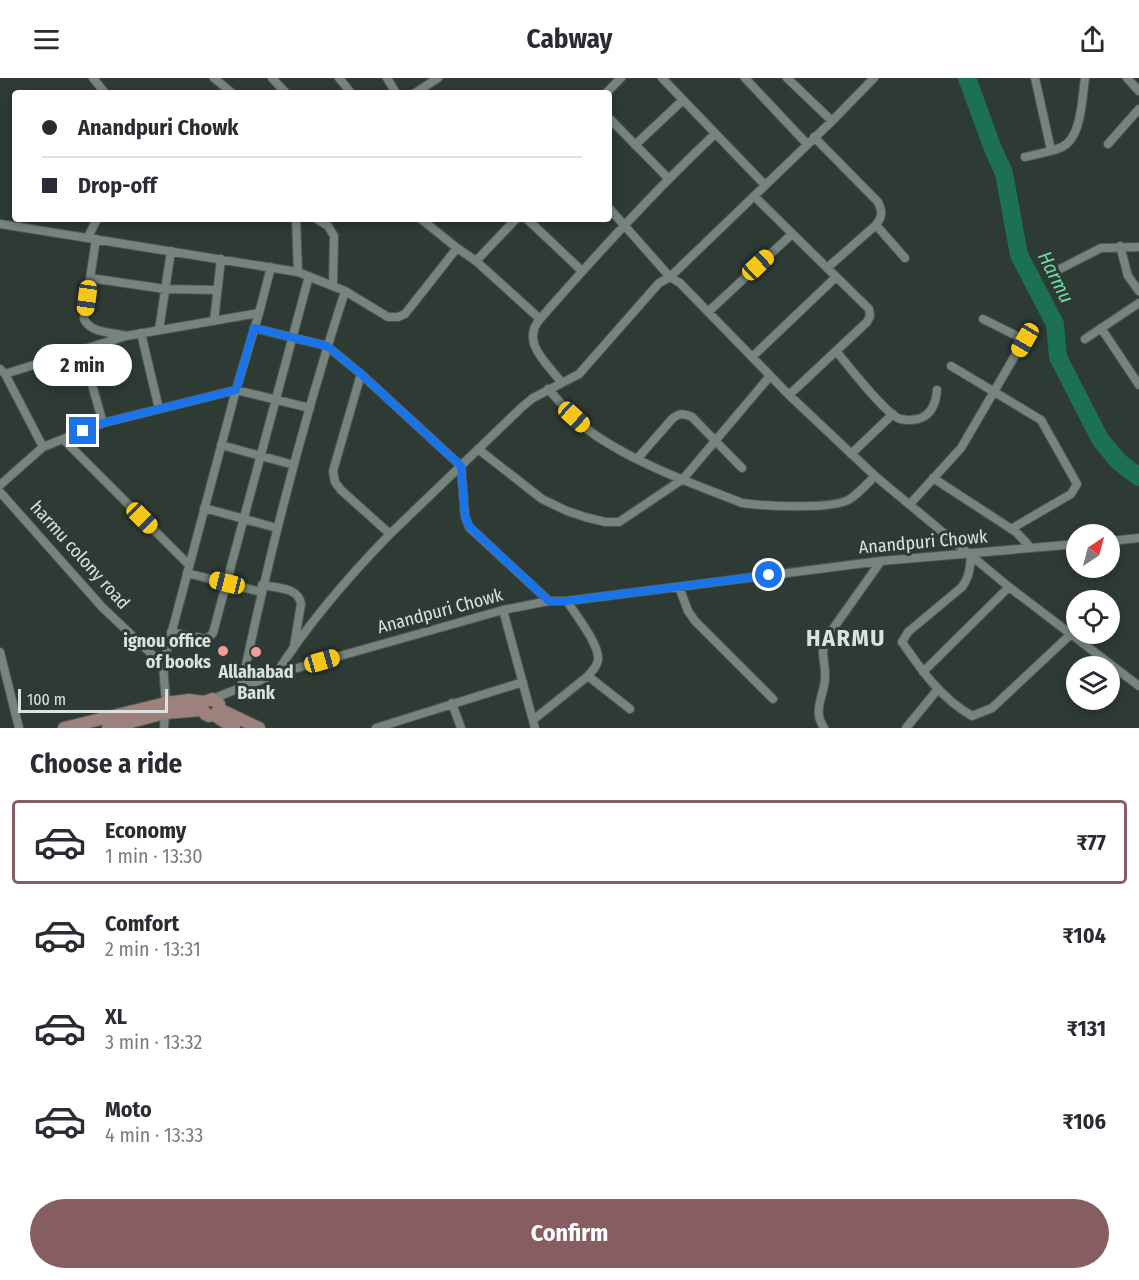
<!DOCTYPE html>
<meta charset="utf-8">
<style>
body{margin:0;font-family:"Fira Sans Condensed",sans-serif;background:#f2f2f3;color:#2b2b33;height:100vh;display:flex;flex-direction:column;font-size:22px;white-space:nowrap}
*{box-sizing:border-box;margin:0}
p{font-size:20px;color:#7c7c81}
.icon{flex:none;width:33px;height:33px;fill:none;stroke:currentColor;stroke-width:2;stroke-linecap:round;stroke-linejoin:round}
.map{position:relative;height:650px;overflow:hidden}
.drawer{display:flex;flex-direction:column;background:#fff;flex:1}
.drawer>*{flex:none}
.banner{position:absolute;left:12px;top:12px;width:600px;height:132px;border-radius:6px;box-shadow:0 3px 9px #0003;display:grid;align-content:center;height:132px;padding:0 30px;background:#fff}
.needle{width:39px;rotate:36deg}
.tools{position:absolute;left:1066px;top:446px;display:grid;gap:12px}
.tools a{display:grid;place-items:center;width:54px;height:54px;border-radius:50%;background:#fff;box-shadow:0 3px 9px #0003;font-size:30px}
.scale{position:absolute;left:18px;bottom:15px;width:150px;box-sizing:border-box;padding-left:6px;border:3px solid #dbe2de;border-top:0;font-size:16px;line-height:21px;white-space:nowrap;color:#dbe2de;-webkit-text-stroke:4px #2e3a34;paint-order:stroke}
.end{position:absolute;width:27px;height:27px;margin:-14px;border:8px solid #1a73e8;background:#fff;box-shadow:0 0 0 3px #fff}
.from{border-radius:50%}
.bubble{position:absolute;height:42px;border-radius:21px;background:#fff;box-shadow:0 3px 9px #0003;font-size:20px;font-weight:700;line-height:42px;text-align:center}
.car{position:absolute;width:18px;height:36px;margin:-18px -9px;border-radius:8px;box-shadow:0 0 4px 2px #0007;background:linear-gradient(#f5c518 24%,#345 0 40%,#f5c518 0 76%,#345 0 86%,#f5c518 0)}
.banner b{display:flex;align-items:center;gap:21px;height:57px;font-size:22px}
.banner b+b{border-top:2px solid #e1e1e2}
.banner i{width:15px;height:15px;background:#2b2b33}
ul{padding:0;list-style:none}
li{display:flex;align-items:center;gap:18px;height:84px;margin:0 12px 9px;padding:0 18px;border:3px solid transparent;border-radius:6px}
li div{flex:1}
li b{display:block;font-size:22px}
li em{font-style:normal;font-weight:700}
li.on{border-color:#865d60}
li>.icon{width:54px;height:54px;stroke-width:1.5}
h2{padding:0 30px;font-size:27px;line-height:72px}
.primary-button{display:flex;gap:12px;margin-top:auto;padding:12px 30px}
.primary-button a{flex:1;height:69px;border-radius:36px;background:#865d60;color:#fff;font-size:24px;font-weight:700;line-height:69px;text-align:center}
header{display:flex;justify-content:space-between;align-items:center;height:78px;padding:0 30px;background:#fff;font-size:27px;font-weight:700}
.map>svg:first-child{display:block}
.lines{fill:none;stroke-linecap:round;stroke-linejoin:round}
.river{stroke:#1c7152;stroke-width:18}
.minor-casing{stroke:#4c5752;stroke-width:10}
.secondary-casing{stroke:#4c5752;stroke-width:14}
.minor{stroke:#76847d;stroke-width:8}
.secondary{stroke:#9e817c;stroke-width:12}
.route{stroke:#1a73e8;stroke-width:8}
.poi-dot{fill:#f59b98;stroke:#2e3a34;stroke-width:2}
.labels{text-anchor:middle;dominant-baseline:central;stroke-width:6;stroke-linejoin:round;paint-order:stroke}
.street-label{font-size:18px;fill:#dbe2de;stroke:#2e3a34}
.poi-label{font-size:18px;font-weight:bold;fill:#dbe2de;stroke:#2e3a34;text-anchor:end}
.water-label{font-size:20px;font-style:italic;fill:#6bdbab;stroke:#2e3a34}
.district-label{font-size:24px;font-weight:bold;letter-spacing:1.5px;fill:#dbe2de;stroke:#2e3a34}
</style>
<header><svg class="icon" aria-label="menu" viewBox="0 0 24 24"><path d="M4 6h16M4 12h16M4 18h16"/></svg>Cabway<svg class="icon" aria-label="share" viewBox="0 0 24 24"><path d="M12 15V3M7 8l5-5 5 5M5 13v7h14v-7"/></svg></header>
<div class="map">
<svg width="1139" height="650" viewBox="0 0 1139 650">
<rect width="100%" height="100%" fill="#2e3a34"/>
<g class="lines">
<path class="river" d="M967,0L993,71L1004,95L1019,177L1055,246L1058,279L1100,361L1118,383L1139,399"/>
<defs>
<path id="minor" d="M93,0L105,15
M214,0L232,15
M272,0L286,15
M339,0L351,15
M387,0L396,15
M662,0L765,107
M745,0L807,66
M1035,0L1051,72
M1127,0L1139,13
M415,15L438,0
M606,15L621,0
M609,40L668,100
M832,43L874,0
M814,59L878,124C883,134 882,139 876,147L827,190
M1108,66L1139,31
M635,67L683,22
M1025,79C1037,76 1051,74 1062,69C1082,60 1082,19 1085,0
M754,118L869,231L870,238L867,244L789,317
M609,130L670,199L832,43L787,0
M296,141L298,194
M317,141L328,148L334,158L333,208
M421,141L457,170L476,183L540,241C520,264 547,285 561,304
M527,141L582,193
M0,146L298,194L345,213L388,239H398L405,236L457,170
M876,147L905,180
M88,159L97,141
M96,161L84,241C91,255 109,254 123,257
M1120,168L1128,198L1139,213
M476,183L516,141
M1058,192L1101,170L1139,169
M90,200L165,211L217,212
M708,234L792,156
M540,241C596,177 653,114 715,56
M983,241L1025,262
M214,243L221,181
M254,250L327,268L361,296L461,388L465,438L469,449L549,523
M1101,250L1139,307
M159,252L171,173
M141,255L159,331
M1085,261L1139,225
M82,272L103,345
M836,273C848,287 884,335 900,341C905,342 913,342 918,341C932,337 936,325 937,312
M752,279L836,199
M951,288L1041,342L1077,406L1071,416L1011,451
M0,291L5,296L43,369
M5,296L126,258L259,235
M361,296L333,393L335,404L341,412L390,456
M548,311C564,328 579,347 598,359C642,388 694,406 742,425C764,428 833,432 850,421C859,415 867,406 875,398
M63,361L189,487
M221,367L294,387
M478,371L542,421L567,433L585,439L605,444H619L683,401L770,298
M851,376L893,336
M637,381L672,341C679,335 683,335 692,339L742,390
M933,400L1016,454L1031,470
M0,407L43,369L103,345L236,312L310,330
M0,414L102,529L163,587
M910,426L961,370L1030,252
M204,430L277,450
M1110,463L1139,460
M971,476C970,489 970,498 962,509L908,554L902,564C921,592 942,621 972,638L992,630L1071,556
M187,495L261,514
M262,507C276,510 299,509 301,526L294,568
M679,509L688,533L695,543L773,621
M503,532L535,650
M171,554L207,561L213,555L309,198
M0,574L19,650
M923,594L1009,509
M276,596C307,547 350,497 390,456L522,329L533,320L579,296L659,205L670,199L680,205L789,317L875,398L1009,509L1139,608
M588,598L630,631
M241,610C269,476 303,343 345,213
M212,621L276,596L503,532L549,523H567L881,483L1077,466
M166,625L163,587L236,312L259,235L271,189
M452,625L461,650
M533,642L588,598C592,593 597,589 598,582C600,567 575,536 567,523
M164,650L165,635
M376,650L523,604
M824,650C822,646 819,642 819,637C817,625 825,612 825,600C826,586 820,576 825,562L881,483
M906,650L938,611"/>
<path id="secondary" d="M219,631L259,650
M214,637L234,650
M64,650L166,625L189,622L204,624L212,621L219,626L218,635L209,638L205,636L202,628L204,624
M108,650L165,635L202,632"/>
</defs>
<use href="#minor" class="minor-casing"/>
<use href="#secondary" class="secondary-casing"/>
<use href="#minor" class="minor"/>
<use href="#secondary" class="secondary"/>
</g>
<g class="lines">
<path class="route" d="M83,353L103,345L236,312L254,250L327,268L361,296L461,388L465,438L469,448L549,523H567L769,497"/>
</g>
<g class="poi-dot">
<circle cx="223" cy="573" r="6"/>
<circle cx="256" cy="574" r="6"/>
</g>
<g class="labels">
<g class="street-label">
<text transform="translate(923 464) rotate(-5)">Anandpuri Chowk</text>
<text transform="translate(80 477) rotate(48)">harmu colony road</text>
<text transform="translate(440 533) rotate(-15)">Anandpuri Chowk</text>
</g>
<g class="poi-label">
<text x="211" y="563">ignou office<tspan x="211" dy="21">of books</tspan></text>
<text x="256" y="594" text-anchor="middle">Allahabad<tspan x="256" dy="21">Bank</tspan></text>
</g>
<g class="water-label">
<text transform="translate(1056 199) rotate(63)">Harmu</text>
</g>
<g class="district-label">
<text x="846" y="560">HARMU</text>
</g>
</g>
</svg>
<div class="tools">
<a><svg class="needle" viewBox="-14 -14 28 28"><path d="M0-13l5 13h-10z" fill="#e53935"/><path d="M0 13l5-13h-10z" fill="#7c7c81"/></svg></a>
<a><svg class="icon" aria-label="locate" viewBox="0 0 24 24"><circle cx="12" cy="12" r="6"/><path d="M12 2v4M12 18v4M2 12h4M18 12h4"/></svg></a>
<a><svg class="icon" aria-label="layers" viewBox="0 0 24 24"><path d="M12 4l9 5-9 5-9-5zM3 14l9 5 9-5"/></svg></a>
</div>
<div class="scale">100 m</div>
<i class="end from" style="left:769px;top:497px"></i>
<i class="end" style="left:83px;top:353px"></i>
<div class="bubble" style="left:33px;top:266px;width:99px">2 min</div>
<i class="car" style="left:758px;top:187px;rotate:47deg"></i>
<i class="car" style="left:87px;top:220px;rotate:188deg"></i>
<i class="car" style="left:1025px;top:262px;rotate:210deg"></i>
<i class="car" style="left:574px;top:339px;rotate:132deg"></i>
<i class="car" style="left:142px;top:440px;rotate:135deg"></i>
<i class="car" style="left:227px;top:505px;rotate:284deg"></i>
<i class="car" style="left:322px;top:583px;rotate:74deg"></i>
<div class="banner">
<b><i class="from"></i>Anandpuri Chowk</b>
<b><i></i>Drop-off</b>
</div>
</div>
<section class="drawer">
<h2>Choose a ride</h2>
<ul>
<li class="on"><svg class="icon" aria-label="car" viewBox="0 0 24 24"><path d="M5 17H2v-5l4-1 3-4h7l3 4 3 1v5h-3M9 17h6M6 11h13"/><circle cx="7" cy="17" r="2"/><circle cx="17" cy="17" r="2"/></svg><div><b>Economy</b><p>1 min · 13:30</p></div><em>₹77</em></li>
<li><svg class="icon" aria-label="car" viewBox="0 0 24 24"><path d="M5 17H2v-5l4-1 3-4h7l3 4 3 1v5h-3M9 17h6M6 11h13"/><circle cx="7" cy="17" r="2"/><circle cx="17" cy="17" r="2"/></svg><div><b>Comfort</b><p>2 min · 13:31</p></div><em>₹104</em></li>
<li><svg class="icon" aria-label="car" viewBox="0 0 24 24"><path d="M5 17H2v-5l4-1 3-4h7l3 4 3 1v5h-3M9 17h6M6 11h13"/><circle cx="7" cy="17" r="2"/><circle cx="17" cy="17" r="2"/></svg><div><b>XL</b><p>3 min · 13:32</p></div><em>₹131</em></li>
<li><svg class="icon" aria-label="car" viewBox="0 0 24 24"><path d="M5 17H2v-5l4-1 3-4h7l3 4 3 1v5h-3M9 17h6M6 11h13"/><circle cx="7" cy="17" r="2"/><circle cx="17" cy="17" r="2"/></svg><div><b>Moto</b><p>4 min · 13:33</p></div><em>₹106</em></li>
</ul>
<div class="primary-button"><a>Confirm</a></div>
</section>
